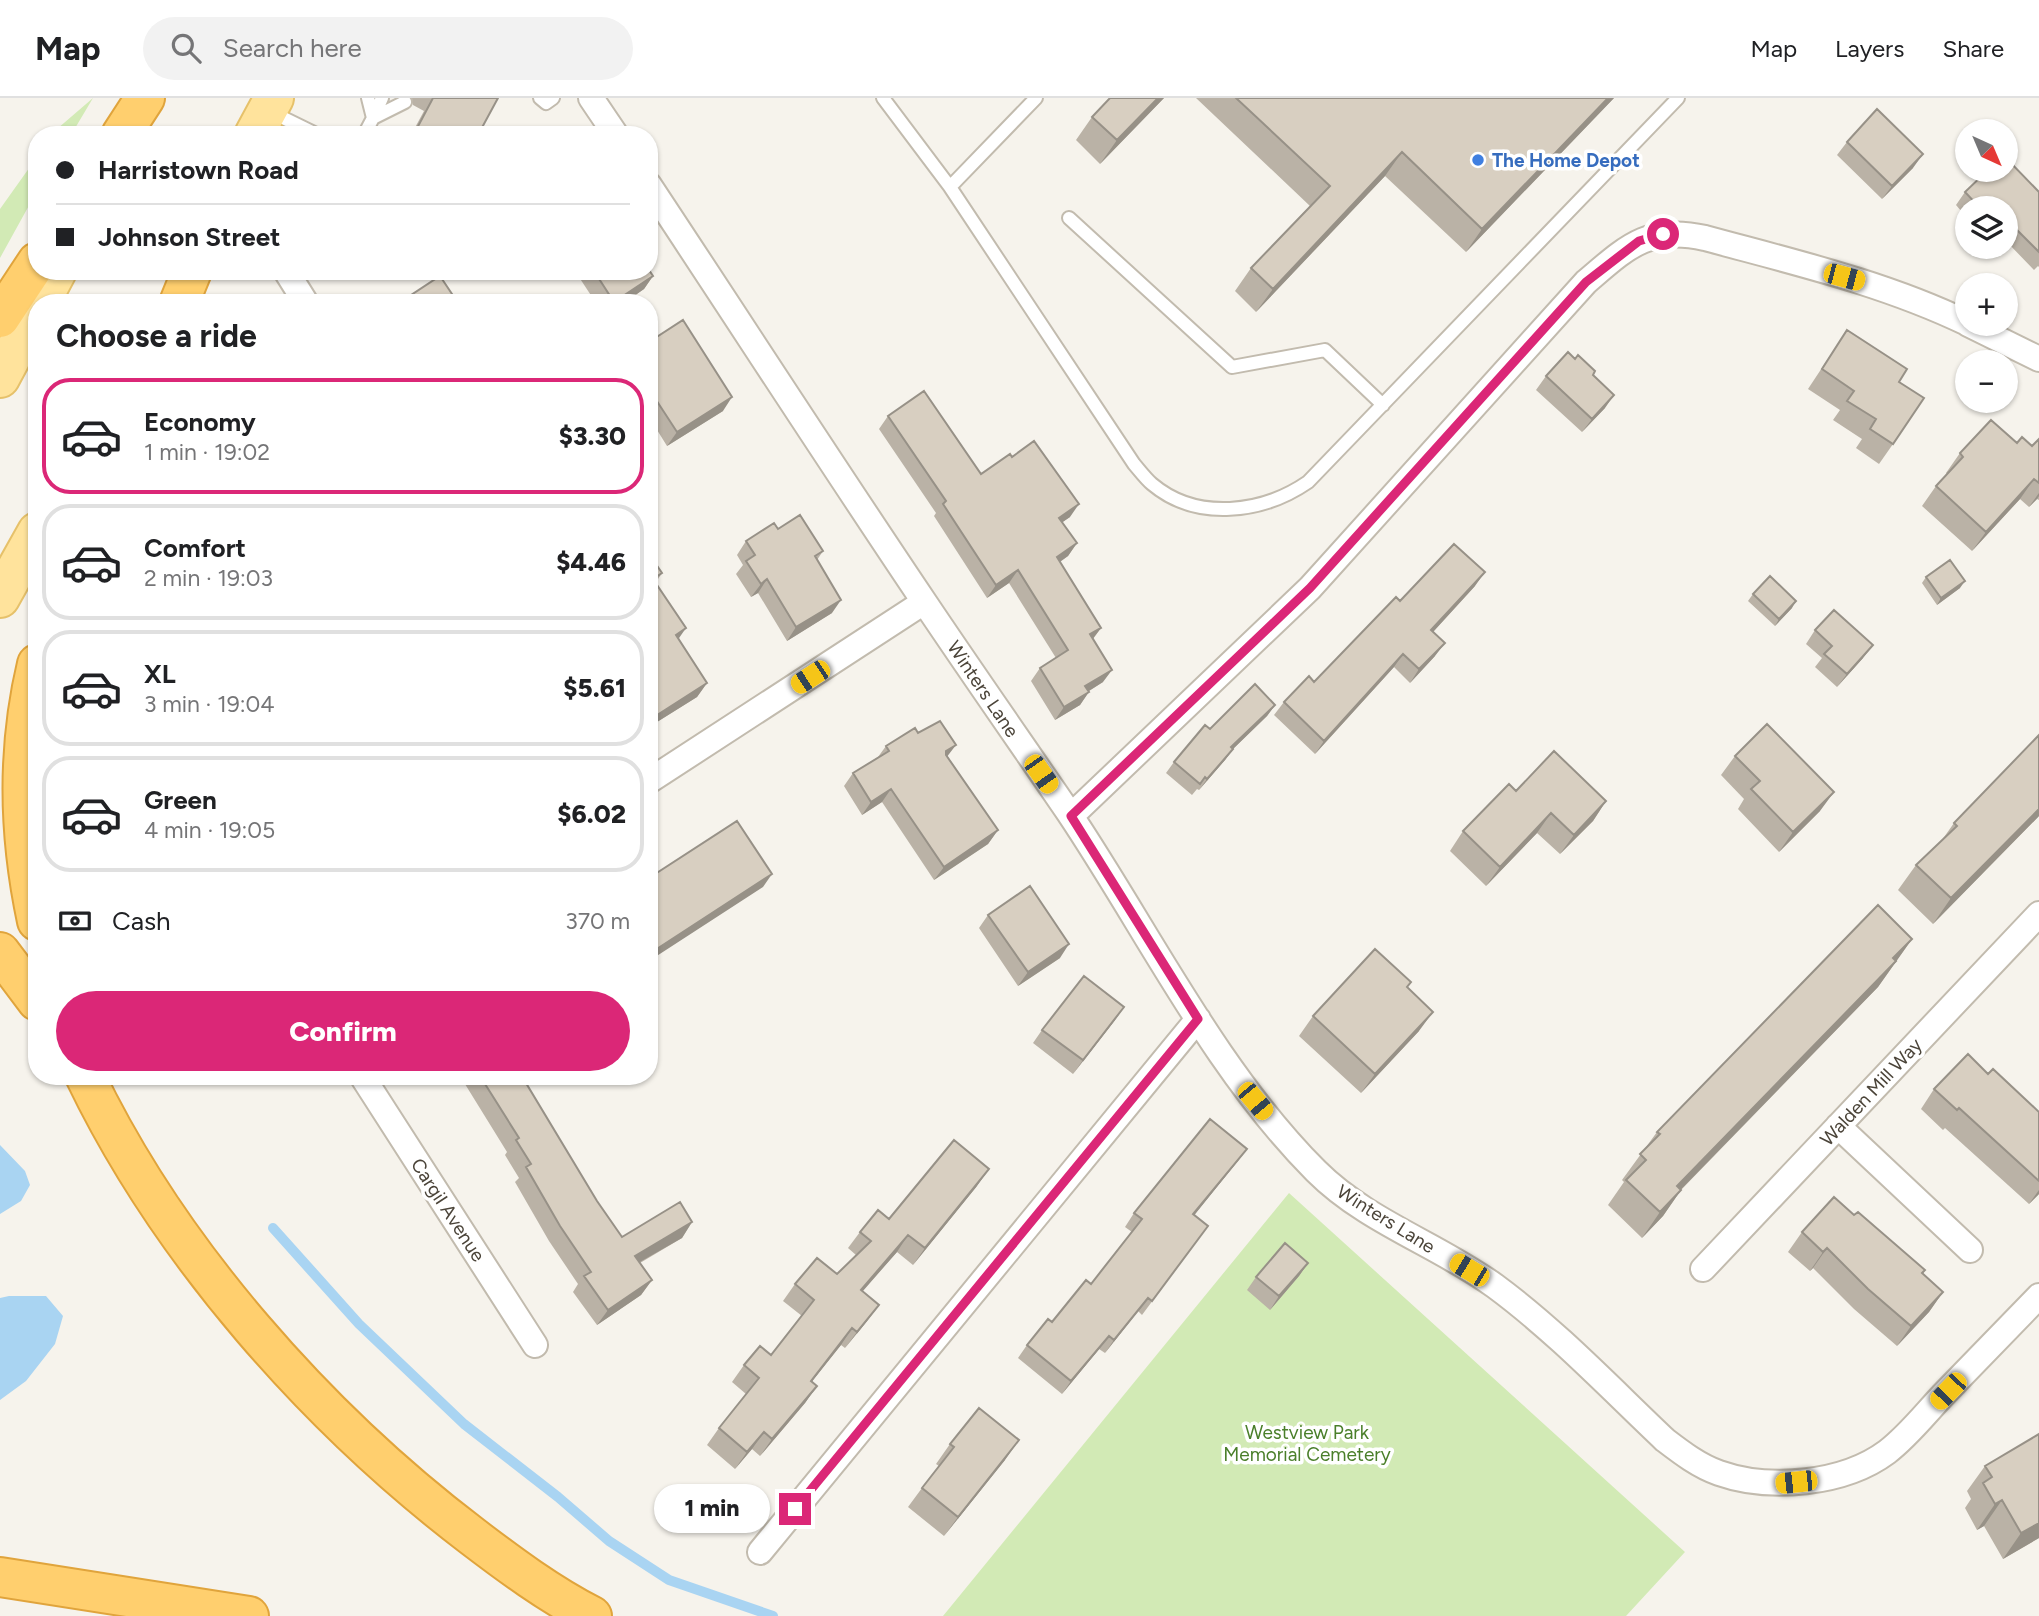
<!DOCTYPE html>
<meta charset="utf-8">
<style>
body{margin:0;font-family:Figtree,sans-serif;background:#f2f2f2;color:#202124;height:100vh;display:flex;flex-direction:column;font-size:26px;white-space:nowrap}
*{box-sizing:border-box;margin:0}
p{font-size:23px;color:#757577}
.icon{flex:none;width:38px;height:38px;fill:none;stroke:currentColor;stroke-width:2;stroke-linecap:round;stroke-linejoin:round}
.map{position:relative;flex:1;overflow:hidden}
.panel{position:absolute;left:28px;top:196px;width:630px;height:791px;display:flex;flex-direction:column;background:#fff;border-radius:28px;box-shadow:0 2px 5px #0004}
.panel>*{flex:none}
.guide{position:absolute;left:28px;top:28px;width:630px;height:154px;border-radius:28px;box-shadow:0 2px 5px #0004;display:grid;align-content:center;height:154px;padding:0 28px;background:#fff}
.needle{width:46px;rotate:136deg}
.controls{position:absolute;left:1955px;top:21px;display:grid;gap:14px}
.controls a{display:grid;place-items:center;width:63px;height:63px;border-radius:50%;background:#fff;box-shadow:0 2px 5px #0004;font-size:35px}
.end{position:absolute;width:32px;height:32px;margin:-16px;border:9px solid #db2777;background:#fff;box-shadow:0 0 0 4px #fff}
.from{border-radius:50%}
.bubble{position:absolute;height:49px;border-radius:24px;background:#fff;box-shadow:0 2px 5px #0004;font-size:23px;font-weight:800;line-height:49px;text-align:center}
.car{position:absolute;width:21px;height:42px;margin:-21px -10px;border-radius:9px;box-shadow:0 0 5px 2px #0007;background:linear-gradient(#f5c518 24%,#345 0 40%,#f5c518 0 76%,#345 0 86%,#f5c518 0)}
.guide b{display:flex;align-items:center;gap:24px;height:66px;font-size:26px}
.guide b+b{border-top:2px solid #e0e0e0}
.guide i{width:18px;height:18px;background:#202124}
ul{padding:0;list-style:none}
li{display:flex;align-items:center;gap:21px;height:116px;margin:0 14px 10px;padding:0 14px;border:4px solid #e0e0e0;border-radius:28px}
li div{flex:1}
li b{display:block;font-size:26px}
li em{font-style:normal;font-weight:800}
li.selected{border-color:#db2777}
li>.icon{width:63px;height:63px;stroke-width:1.5}
h2{padding:0 28px;font-size:32px;line-height:84px}
.pay{display:flex;align-items:center;gap:18px;height:77px;padding:0 28px;font-size:26px}
.pay p{margin-inline-start:auto}
.button{display:flex;gap:14px;margin-top:auto;padding:14px 28px}
.button a{flex:1;height:80px;border-radius:42px;background:#db2777;color:#fff;font-size:28px;font-weight:800;line-height:80px;text-align:center}
header{display:flex;align-items:center;gap:42px;box-sizing:border-box;height:98px;padding:0 35px;background:#fff;border-bottom:2px solid #e0e0e0}
header strong{font-size:33px}
nav{display:flex;gap:38px;margin-inline-start:auto;font-size:24px}
.search{width:490px;height:63px;background:#f2f2f2;display:flex;align-items:center;gap:18px;box-sizing:border-box;padding:0 24px;border-radius:38px;color:#757577;font-size:26px}
.map>svg:first-child{display:block}
.green{fill:#d2eab5}
.water{fill:#a9d4f2}
.lines{fill:none;stroke-linecap:round;stroke-linejoin:round}
.stream{stroke:#a9d4f2;stroke-width:10}
.lane-casing{stroke:#c2bbae;stroke-width:16}
.street-casing{stroke:#c2bbae;stroke-width:28}
.primary-casing{stroke:#e6c16a;stroke-width:42}
.highway-casing{stroke:#e0a43c;stroke-width:42}
.lane{stroke:#fff;stroke-width:12}
.street{stroke:#fff;stroke-width:24}
.primary{stroke:#ffe39c;stroke-width:38}
.highway{stroke:#ffcf6e;stroke-width:38}
.wall{fill:#bab2a6}
.shaded-wall{fill:#979187}
.building{fill:#d8cfc1;stroke:#979187;stroke-width:2}
.route{stroke:#db2777;stroke-width:9}
.shop-dot{fill:#3f7fe0;stroke:#fff;stroke-width:2.5}
.labels{text-anchor:middle;dominant-baseline:central;stroke-width:7;stroke-linejoin:round;paint-order:stroke}
.shop-label{font-size:19px;font-weight:bold;fill:#366cbe;stroke:#fff;text-anchor:start}
.street-label{font-size:19px;fill:#4b4439;stroke:#fff}
.park-label{font-size:19px;fill:#4a7f2a;stroke:#fff}
</style>
<header>
<strong>Map</strong>
<div class="search"><svg class="icon" aria-label="search" viewBox="0 0 24 24"><circle cx="10" cy="10" r="6"/><path d="M15 15l6 6"/></svg>Search here</div>
<nav><a>Map</a><a>Layers</a><a>Share</a></nav>
</header>
<div class="map">
<svg width="2039" height="1518" viewBox="0 0 2039 1518">
<rect width="100%" height="100%" fill="#f6f3ec"/>
<path class="green" d="M93,0L71,37H53L57,31Z
M37,59V93L0,160V111Z
M1289,1095L1685,1454L1626,1518H943Z"/>
<path class="water" d="M0,1047L25,1073L30,1087L21,1103L0,1116Z
M9,1198H46L63,1218L55,1246L26,1283L0,1302V1200Z"/>
<g class="lines">
<path class="stream" d="M273,1130L359,1226L464,1326L558,1399L609,1443L669,1482L773,1518"/>
<defs>
<path id="lane" d="M540,0L546,5L553,0
M883,0L950,89L1134,366C1140,373 1146,381 1152,386C1197,424 1263,415 1308,384L1678,0
M271,14L318,37
M373,20L405,4
M373,20L382,0
M364,37L373,20L368,0
M950,89L1036,0
M1069,120L1232,269L1325,252L1383,307"/>
<path id="street" d="M591,0L616,37
M649,87C741,226 832,367 925,505C972,575 1021,645 1069,715C1148,833 1215,972 1316,1073C1367,1124 1437,1146 1495,1188C1556,1233 1610,1290 1665,1342C1682,1355 1699,1368 1719,1375C1770,1393 1844,1386 1887,1354C1908,1338 1925,1316 1943,1297C1975,1264 2007,1231 2039,1198
M286,173L306,205
M1968,226L2039,261
M649,683L924,504
M1071,718L1310,490L1586,184C1627,149 1648,127 1705,140C1793,164 1884,185 1967,225
M362,978L535,1247
M1838,1028L1970,1152
M1703,1171L2039,816
M760,1454L1198,921"/>
<path id="primary" d="M254,37L274,0
M40,205L57,173
M0,280L37,211
M0,500L37,434"/>
<path id="highway" d="M121,37L145,0
M179,205L192,173
M0,220L37,164
M37,566C17,650 19,739 37,823
M0,854L37,903
M85,978C170,1155 318,1321 472,1438C510,1467 549,1496 592,1518
M0,1479L249,1518"/>
</defs>
<use href="#lane" class="lane-casing"/>
<use href="#street" class="street-casing"/>
<use href="#primary" class="primary-casing"/>
<use href="#highway" class="highway-casing"/>
<use href="#lane" class="lane"/>
<use href="#street" class="street"/>
<use href="#primary" class="primary"/>
<use href="#highway" class="highway"/>
</g>
<path class="wall" d="M412,0H498L478,37H411L424,13L413,7Z
M1110,0H1164L1100,66L1076,42L1092,19Z
M1196,0H1614L1466,154L1385,78L1256,214L1235,193L1251,170L1310,108Z
M1847,44L1913,70L1882,101L1837,57Z
M1965,94H2039V169L2038,168L2034,172L2006,143V110H1967V120L1956,107Z
M575,173H649L653,178L644,191L624,205H596Z
M1847,232L1899,284L1893,346L1879,366L1856,350L1862,341L1833,322L1840,312L1808,291Z
M649,244L723,313L667,348L649,319Z
M1593,277L1605,310L1582,334L1536,292L1546,278Z
M888,318L981,376L1070,419L1062,424L1077,445L1068,458L1060,464L1101,530L1093,541L1103,584L1089,593L1080,607L1055,622L1031,583L1040,570L1056,560L1009,485L987,500L934,418L936,415L879,331Z
M2039,341V402L2037,401L2029,409L2020,401L1972,453L1922,408L1936,388L1947,376L1946,375L1960,355L2017,345L2032,348Z
M778,431L823,453L817,462L832,515L787,543L758,495L751,499L736,476L743,467L737,457L746,443Z
M649,456L662,475L656,484L679,541L707,585L697,599L649,629Z
M1926,479L1960,490L1937,507L1922,485Z
M1475,488L1433,534L1435,558L1410,585L1394,569L1315,656L1274,617L1284,604L1314,584L1400,503Z
M1753,496L1792,510L1775,528L1748,503Z
M1815,532L1863,560L1837,589L1815,569L1822,560L1806,546Z
M1275,607L1267,618L1233,651L1225,662L1199,692L1197,691L1192,697L1166,675L1174,664L1210,631Z
M918,635L948,659L998,732L988,746L934,782L882,704L862,717L844,688L853,675L878,659L886,648Z
M1735,658L1820,713L1779,754L1738,711L1744,701L1721,677Z
M1516,693L1606,703L1593,723L1560,756L1537,735L1486,788L1450,753L1463,733Z
M2039,718L1933,826L1898,792L1916,767L1942,742L1954,725Z
M988,817L1060,860L1018,888L979,830Z
M1912,841L1878,889L1681,1092L1663,1118L1642,1140L1608,1107L1624,1084L1622,1082L1657,1034Z
M1411,884L1407,890L1419,933L1361,995L1299,938L1313,918Z
M1115,922L1073,976L1033,945L1042,932Z
M1988,976L2039,1014V1096L2029,1106L1945,1030L1943,1032L1921,1011L1934,991Z
M460,978H531L528,988L597,1103L622,1139L692,1124L682,1140L640,1165L652,1182L641,1197L597,1227L573,1194L578,1186L549,1143L515,1084L519,1080L505,1057L507,1054Z
M1247,1051L1237,1064L1194,1117L1208,1128L1142,1217L1138,1213L1105,1255L1099,1251L1062,1296L1018,1260L1027,1247L1091,1186L1132,1134L1125,1129L1134,1115Z
M977,1088L913,1167L897,1154L862,1193L867,1223L845,1250L841,1247L811,1284L817,1288L805,1305L760,1358L752,1351L735,1371L707,1347L719,1330L746,1296L732,1284L744,1267L771,1257L802,1218L783,1203L795,1186L837,1176L856,1157L848,1150L860,1134L889,1121Z
M1802,1134L1925,1172L1923,1176L1943,1194L1929,1214L1897,1248L1854,1211L1813,1170L1810,1173L1788,1154Z
M1308,1165L1299,1178L1270,1212L1247,1192L1256,1179Z
M2039,1336V1440L2003,1461L1984,1428L1977,1432L1965,1410L1971,1401L1967,1393L1985,1368Z
M950,1346L1005,1362L944,1438L908,1409L922,1390L939,1368L936,1366Z"/>
<path class="shaded-wall" d="M1158,0H1164L1100,66L1117,42Z
M1608,0H1614L1466,154L1482,131Z
M1402,54L1385,78L1256,214L1273,191Z
M1923,56L1913,70L1882,101L1892,88Z
M653,178L644,191L624,205H614Z
M1614,297L1605,310L1582,334L1592,321Z
M732,299L723,313L667,348L677,334Z
M2034,381L2020,401L1972,453L1986,434Z
M2039,395V398L2037,401L2029,409Z
M1079,406L1070,419L1050,433L1059,420Z
M1077,445L1068,458L1048,472L1057,459Z
M1018,472L1009,485L987,500L996,487Z
M1485,474L1475,488L1422,546L1431,532Z
M767,481L758,495L751,499L761,486Z
M1965,483L1960,490L1937,507L1941,500Z
M841,502L832,515L787,543L796,529Z
M1796,503L1792,510L1775,528L1779,521Z
M686,530L677,543L676,537Z
M1101,530L1091,543L1090,536Z
M1445,545L1435,558L1410,585L1419,571Z
M1873,547L1863,560L1837,589L1847,576Z
M1403,556L1394,569L1315,656L1324,643Z
M1112,572L1103,584L1076,601L1085,588Z
M707,585L697,599L649,629V626L654,619Z
M1089,594L1080,607L1055,622L1064,609Z
M1275,607L1267,618L1233,651L1225,662L1199,692L1231,649Z
M956,647L946,660V653Z
M891,691L882,704L862,717L871,704Z
M1834,694L1820,713L1779,754L1793,734Z
M1606,703L1593,723L1560,756L1574,737Z
M2039,711V718L1933,826L1951,800Z
M1551,715L1537,735L1486,788L1500,769Z
M998,732L988,746L934,782L944,769Z
M772,776L763,789L649,863V856Z
M1912,841L1878,889L1659,1114L1677,1088Z
M1069,846L1060,860L1018,888L1028,874Z
M1124,909L1115,922L1073,976L1083,962Z
M1433,914L1419,933L1361,995L1375,976Z
M1247,1051L1237,1064L1184,1130L1193,1116Z
M989,1071L977,1088L913,1167L925,1150Z
M1681,1092L1663,1118L1642,1140L1660,1114Z
M2039,1092V1096L2029,1106Z
M692,1124L682,1140L624,1173L635,1158Z
M908,1137L897,1154L849,1209L861,1192Z
M1827,1150L1813,1170L1810,1173L1823,1154Z
M1308,1165L1299,1178L1270,1212L1279,1198Z
M652,1182L641,1197L597,1227L608,1212Z
M1943,1194L1929,1214L1897,1248L1911,1228Z
M1148,1200L1138,1213L1105,1255L1114,1242Z
M879,1207L867,1223L845,1250L857,1234Z
M852,1230L841,1247L799,1300L811,1283Z
M1109,1238L1099,1251L1062,1296L1071,1283Z
M817,1288L805,1305L760,1358L772,1341Z
M764,1334L752,1351L735,1371L747,1354Z
M1019,1342L1005,1362L944,1438L958,1419Z
M2002,1402L1984,1428L1977,1432L1995,1406Z
M2039,1425V1440L2003,1461L2021,1435Z"/>
<path class="building" d="M433,0H498L478,37H421L415,34Z
M1110,0H1158L1117,42L1092,19Z
M1236,0H1608L1482,131L1402,54L1273,191L1251,170L1330,88Z
M1877,11L1923,56L1892,88L1847,44Z
M2006,60L2039,94V154L2006,121V110H1980L1965,94L1988,72H2006Z
M649,172L653,178L614,204L594,173H649Z
M440,178L458,205H399Z
M683,222L732,299L677,334L649,291V244Z
M1847,232L1907,271L1899,284L1924,300L1893,346L1870,331L1876,321L1847,303L1854,293L1822,271Z
M1568,254L1575,261L1578,257L1595,273L1593,277L1614,297L1592,321L1546,278Z
M924,293L981,376L1010,356L1012,359L1034,343L1079,406L1059,420L1077,445L1057,459L1101,530L1090,536L1112,572L1085,588L1089,594L1064,609L1040,570L1068,552L1018,472L996,487L943,406L946,403L888,318Z
M1991,322L2017,345L2022,339L2032,348L2039,341V385L2034,381L1986,434L1936,388L1963,359L1960,355Z
M800,417L823,453L815,458L841,502L796,529L767,481L761,486L746,463L755,457L746,443L774,425L778,431Z
M1454,446L1485,474L1431,532L1445,545L1419,571L1403,556L1324,643L1284,604L1309,578L1314,584L1396,499L1400,503Z
M649,456L662,475L653,481L686,530L676,537L707,585L654,619L649,611Z
M1950,462L1965,483L1941,500L1926,479Z
M1770,478L1796,503L1779,521L1753,496Z
M1834,512L1873,547L1847,576L1824,556L1832,548L1815,532Z
M1255,586L1275,607L1231,649L1233,651L1207,681L1205,679L1200,686L1174,664L1205,627L1210,631Z
M940,623L956,647L946,653V657L998,732L944,769L891,691L871,704L853,675L889,653L886,648L915,630L918,635Z
M1767,626L1834,694L1793,734L1751,691L1760,683L1735,658Z
M2039,637V711L1951,800L1916,767L1957,728L1954,725Z
M1554,653L1606,703L1574,737L1551,715L1500,769L1463,733L1509,686L1516,693Z
M737,723L772,776L649,856V780Z
M1030,788L1069,846L1028,874L988,817Z
M1878,807L1912,841L1893,860L1896,863L1677,1088L1681,1092L1660,1114L1626,1082L1646,1062L1640,1056L1660,1036L1657,1034Z
M1375,851L1411,884L1407,889L1433,914L1375,976L1313,918Z
M1084,878L1124,909L1083,962L1042,932Z
M1968,956L1988,976L1993,971L2039,1014V1083L1959,1010L1957,1012L1934,991Z
M480,978H531L533,981L526,985L597,1103L622,1139L680,1104L692,1124L635,1158L652,1182L608,1212L584,1178L591,1174L560,1128L526,1069L531,1066L516,1042L519,1040Z
M1210,1021L1247,1051L1193,1116L1208,1128L1152,1203L1148,1200L1114,1242L1109,1238L1071,1283L1027,1247L1048,1221L1052,1224L1086,1182L1091,1186L1142,1121L1134,1115Z
M954,1042L989,1071L925,1150L908,1137L861,1192L879,1207L857,1234L852,1230L811,1283L817,1288L772,1341L764,1334L747,1354L719,1330L759,1280L744,1267L760,1248L771,1257L814,1202L795,1186L817,1160L837,1176L871,1143L860,1134L878,1112L889,1121Z
M1834,1099L1854,1117L1858,1114L1925,1172L1922,1175L1943,1194L1911,1228L1868,1191L1827,1150L1823,1154L1802,1134Z
M1285,1145L1308,1165L1279,1198L1256,1179Z
M979,1310L1019,1342L958,1419L922,1390L954,1349L950,1346Z
M2039,1336V1425L2021,1435L2002,1402L1995,1406L1983,1385L1992,1379L1985,1368Z"/>
<g class="lines">
<path class="route" d="M795,1411L1198,921L1071,718L1310,490L1586,184L1639,143L1663,136"/>
</g>
<circle class="shop-dot" cx="1478" cy="62" r="7"/>
<g class="labels">
<g class="shop-label">
<text x="1492" y="62">The Home Depot</text>
</g>
<g class="street-label">
<text transform="translate(983 591) rotate(56)">Winters Lane</text>
<text transform="translate(1871 994) rotate(-47)">Walden Mill Way</text>
<text transform="translate(448 1112) rotate(57)">Cargil Avenue</text>
<text transform="translate(1386 1121) rotate(32)">Winters Lane</text>
</g>
<g class="park-label">
<text x="1307" y="1334">Westview Park<tspan x="1307" dy="22">Memorial Cemetery</tspan></text>
</g>
</g>
</svg>
<div class="controls">
<a><svg class="needle" viewBox="-14 -14 28 28"><path d="M0-13l5 13h-10z" fill="#e53935"/><path d="M0 13l5-13h-10z" fill="#757577"/></svg></a>
<a><svg class="icon" aria-label="layers" viewBox="0 0 24 24"><path d="M12 4l9 5-9 5-9-5zM3 14l9 5 9-5"/></svg></a>
<a>+</a>
<a>−</a>
</div>
<i class="end from" style="left:1663px;top:136px"></i>
<i class="end" style="left:795px;top:1411px"></i>
<div class="bubble" style="left:654px;top:1386px;width:116px">1 min</div>
<i class="car" style="left:1844px;top:179px;rotate:105deg"></i>
<i class="car" style="left:810px;top:579px;rotate:237deg"></i>
<i class="car" style="left:1041px;top:676px;rotate:145deg"></i>
<i class="car" style="left:1255px;top:1003px;rotate:140deg"></i>
<i class="car" style="left:1469px;top:1172px;rotate:301deg"></i>
<i class="car" style="left:1948px;top:1293px;rotate:224deg"></i>
<i class="car" style="left:1796px;top:1384px;rotate:264deg"></i>
<div class="guide">
<b><i class="from"></i>Harristown Road</b>
<b><i></i>Johnson Street</b>
</div>
<section class="panel">
<h2>Choose a ride</h2>
<ul>
<li class="selected"><svg class="icon" aria-label="car" viewBox="0 0 24 24"><path d="M5 17H2v-5l4-1 3-4h7l3 4 3 1v5h-3M9 17h6M6 11h13"/><circle cx="7" cy="17" r="2"/><circle cx="17" cy="17" r="2"/></svg><div><b>Economy</b><p>1 min · 19:02</p></div><em>$3.30</em></li>
<li><svg class="icon" aria-label="car" viewBox="0 0 24 24"><path d="M5 17H2v-5l4-1 3-4h7l3 4 3 1v5h-3M9 17h6M6 11h13"/><circle cx="7" cy="17" r="2"/><circle cx="17" cy="17" r="2"/></svg><div><b>Comfort</b><p>2 min · 19:03</p></div><em>$4.46</em></li>
<li><svg class="icon" aria-label="car" viewBox="0 0 24 24"><path d="M5 17H2v-5l4-1 3-4h7l3 4 3 1v5h-3M9 17h6M6 11h13"/><circle cx="7" cy="17" r="2"/><circle cx="17" cy="17" r="2"/></svg><div><b>XL</b><p>3 min · 19:04</p></div><em>$5.61</em></li>
<li><svg class="icon" aria-label="car" viewBox="0 0 24 24"><path d="M5 17H2v-5l4-1 3-4h7l3 4 3 1v5h-3M9 17h6M6 11h13"/><circle cx="7" cy="17" r="2"/><circle cx="17" cy="17" r="2"/></svg><div><b>Green</b><p>4 min · 19:05</p></div><em>$6.02</em></li>
</ul>
<div class="pay"><svg class="icon" aria-label="cash" viewBox="0 0 24 24"><path d="M3 7h18v10H3z"/><circle cx="12" cy="12" r="2"/></svg>Cash<p>370 m</p></div>
<div class="button"><a>Confirm</a></div>
</section>
</div>
